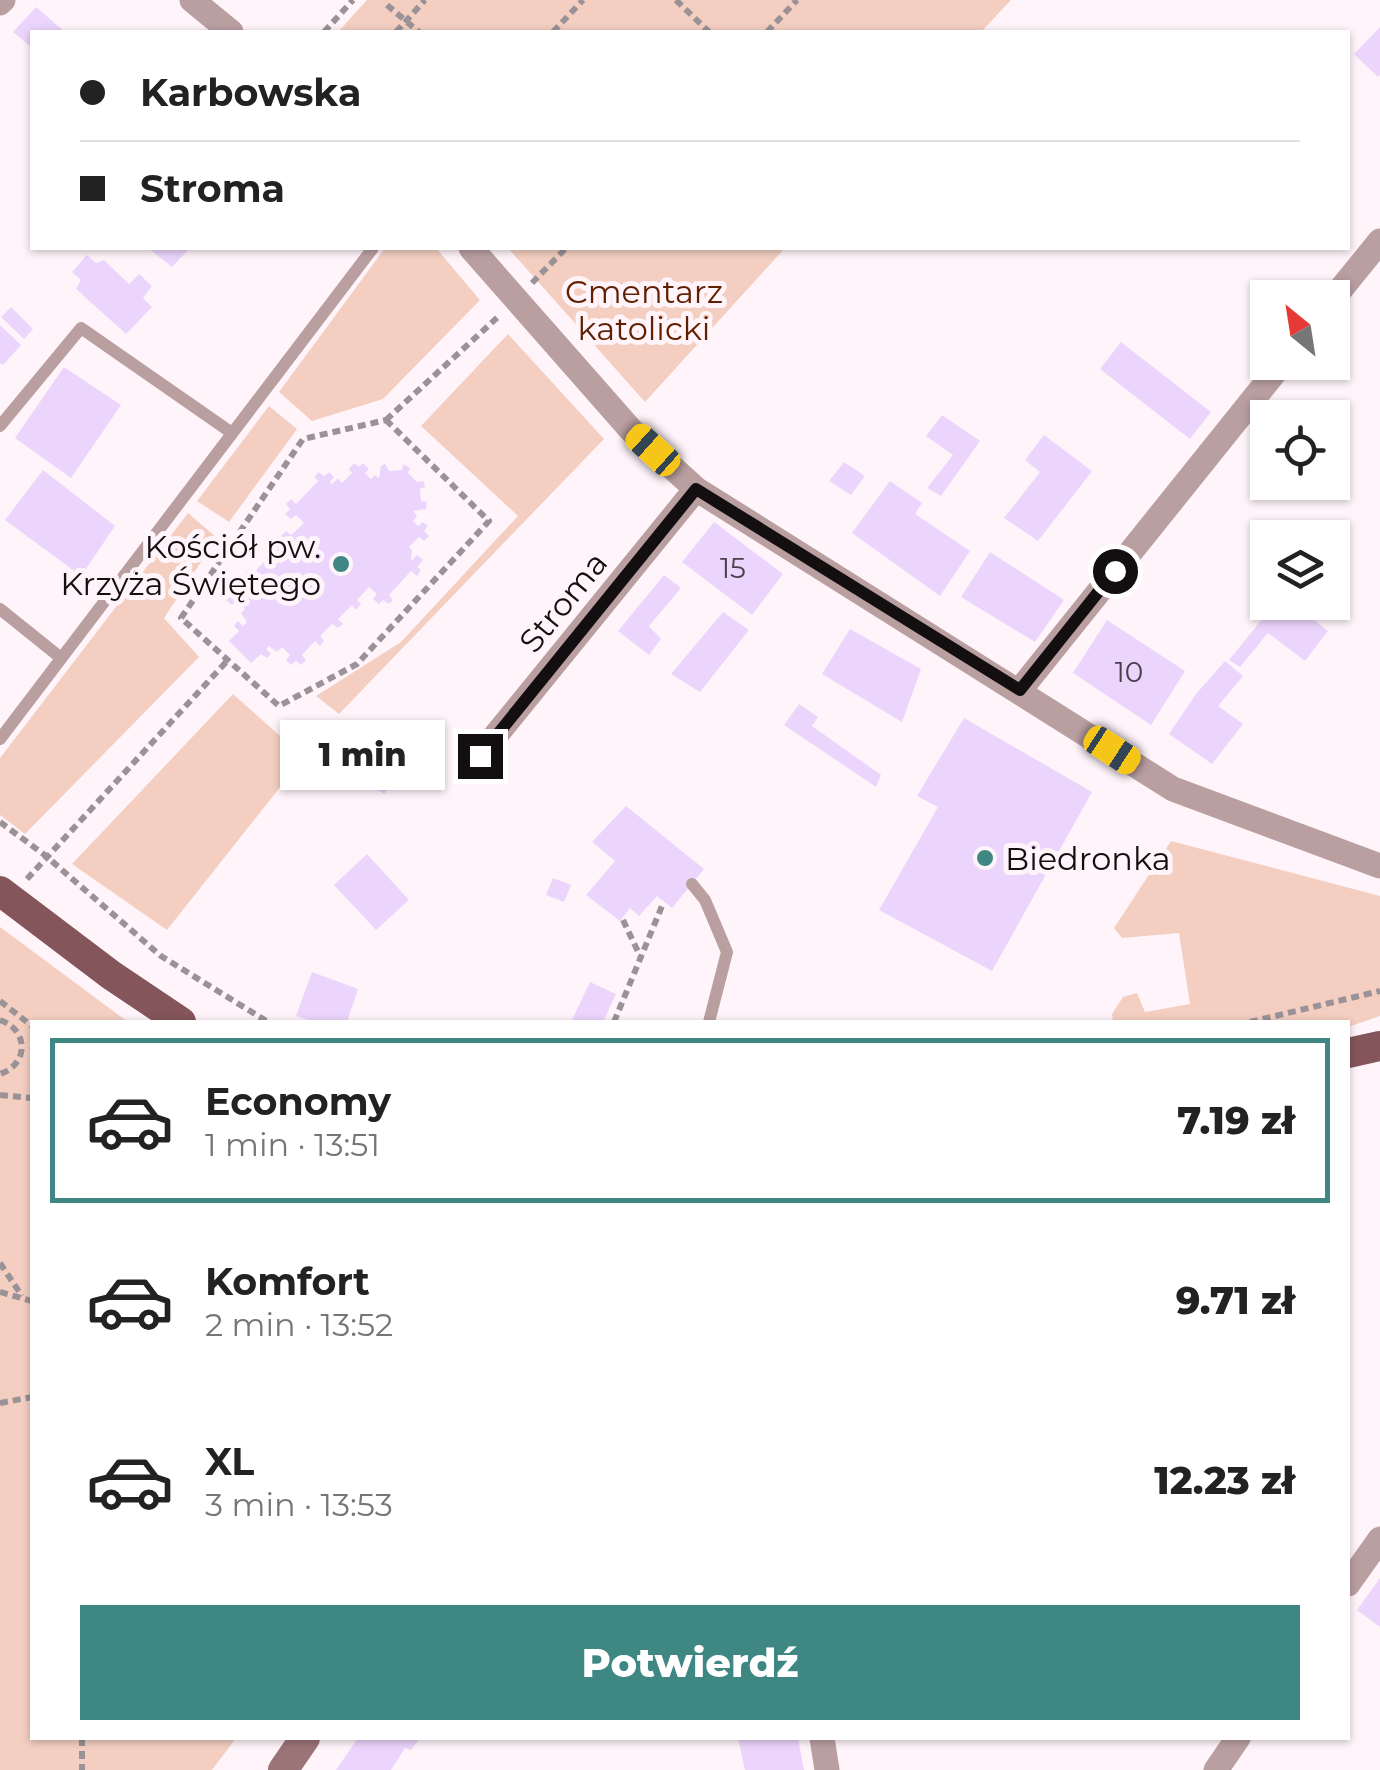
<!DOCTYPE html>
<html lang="pl">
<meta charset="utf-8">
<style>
body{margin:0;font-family:Montserrat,sans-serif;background:#f6f6f6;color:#222;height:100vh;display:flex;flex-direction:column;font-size:38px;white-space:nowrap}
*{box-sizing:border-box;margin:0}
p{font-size:32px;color:#767676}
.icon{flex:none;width:55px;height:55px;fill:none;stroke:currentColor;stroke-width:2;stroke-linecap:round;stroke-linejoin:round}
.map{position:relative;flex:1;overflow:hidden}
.panel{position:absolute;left:30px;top:1020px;width:1320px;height:720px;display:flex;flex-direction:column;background:#fff;border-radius:0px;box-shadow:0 2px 8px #0004}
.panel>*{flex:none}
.hud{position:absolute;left:30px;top:30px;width:1320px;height:220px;border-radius:0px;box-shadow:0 2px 8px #0004;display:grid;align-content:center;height:220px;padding:0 50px;background:#fff}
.needle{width:65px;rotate:330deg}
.buttons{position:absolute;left:1250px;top:280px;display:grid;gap:20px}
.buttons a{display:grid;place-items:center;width:100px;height:100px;border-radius:0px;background:#fff;box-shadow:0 2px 8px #0004;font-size:50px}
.end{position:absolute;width:45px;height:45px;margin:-22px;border:12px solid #130f11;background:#fff;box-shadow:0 0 0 5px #fff}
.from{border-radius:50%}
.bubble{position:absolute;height:70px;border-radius:0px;background:#fff;box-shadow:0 2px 8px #0004;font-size:32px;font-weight:800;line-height:70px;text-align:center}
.car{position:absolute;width:30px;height:60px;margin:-30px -15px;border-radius:12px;box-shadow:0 0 8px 2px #0007;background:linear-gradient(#f5c518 24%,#345 0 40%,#f5c518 0 76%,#345 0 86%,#f5c518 0)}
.hud b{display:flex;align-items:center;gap:35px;height:95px;font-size:38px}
.hud b+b{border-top:2px solid #e0e0e0}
.hud i{width:25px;height:25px;background:#222}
ul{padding:18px 0 0;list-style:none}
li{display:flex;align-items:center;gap:30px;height:165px;margin:0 20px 15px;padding:0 30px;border:5px solid transparent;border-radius:0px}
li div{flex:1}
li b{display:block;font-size:38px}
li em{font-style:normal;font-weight:800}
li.on{border-color:#3f8783}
li>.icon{width:90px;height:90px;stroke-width:1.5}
.primary-button{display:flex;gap:20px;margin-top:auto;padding:20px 50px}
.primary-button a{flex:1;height:115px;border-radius:0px;background:#3f8783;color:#fff;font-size:40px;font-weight:800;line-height:115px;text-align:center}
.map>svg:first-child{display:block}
.green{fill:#f4cfc1}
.building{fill:#ecd5fc}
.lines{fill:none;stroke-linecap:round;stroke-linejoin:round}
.path{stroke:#9a9296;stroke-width:6;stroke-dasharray:8 5;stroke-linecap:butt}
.lane{stroke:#ba9fa1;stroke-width:12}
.street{stroke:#ba9fa1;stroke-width:25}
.secondary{stroke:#9b7477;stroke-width:30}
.primary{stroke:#84555a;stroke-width:30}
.route{stroke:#130f11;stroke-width:12}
.poi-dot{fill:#3f8783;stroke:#fff4fa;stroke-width:4}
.labels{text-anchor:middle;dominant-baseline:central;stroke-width:10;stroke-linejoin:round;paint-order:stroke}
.number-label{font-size:28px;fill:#49404c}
.park-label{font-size:32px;fill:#601f00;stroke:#fff4fa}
.poi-label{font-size:32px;fill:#130f11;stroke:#fff4fa;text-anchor:end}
.street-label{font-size:32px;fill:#130f11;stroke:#fff4fa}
</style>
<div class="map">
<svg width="1380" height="1770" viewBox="0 0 1380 1770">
<rect width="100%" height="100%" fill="#fff4fa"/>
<path class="green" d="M367,0H1011L981,32H338Z
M385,248H436L480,300L383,399L312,421L279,392Z
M508,248H785L645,402Z
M508,334L604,439L339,714L316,696L401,642L518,516L421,426Z
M269,406L297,429L229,522L197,501Z
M188,513L217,538L164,618L199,657L25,834L0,815V758Z
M233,694L304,757L167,930L72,864Z
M1171,841L1380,896V1016L1348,1027V1022H1113L1112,1014L1123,997L1137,993L1145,1012L1190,1004L1179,933L1122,938L1114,928Z
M0,927L128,1022H32V1738H236L212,1770H0Z"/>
<path class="building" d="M36,7L65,32H32V48L13,32Z
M1380,27V75L1378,77L1354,54Z
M148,248H190L172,267Z
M87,255L96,263L104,260L129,284L139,274L152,286L143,298L152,307L126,334L76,289L81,280L72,272Z
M11,307L33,329L24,339L1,317Z
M0,325L21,345L3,365L0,363Z
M1121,342L1211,412L1190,439L1100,369Z
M64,367L121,405L71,478L15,438Z
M942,415L980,441L941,496L927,488L953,455L926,436Z
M1044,435L1092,471L1038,541L1004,518L1040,472L1025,460Z
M844,462L865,476L851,495L829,481Z
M354,463L359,467L363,463L369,469L365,473L371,479L375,475L379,478L381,466L385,464L389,471L402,470L403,464L410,468L408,473L417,482L424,481L425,487L420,489L421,501L427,502L426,509L413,511L417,516L413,521L418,526L423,522L428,526L424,531L429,536L424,541L419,537L409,547L412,550L411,561L417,555L423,560L417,567L421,570L417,576L411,571L389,595L393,600L389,604L383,600L379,604L373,599L377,594L369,587L357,600L361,604L356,610L352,605L338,619L343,624L338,628L332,624L320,636L324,641L320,646L315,641L302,655L306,660L301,665L296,661L291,665L286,660L290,655L282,647L277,652L269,646L266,649L271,654L267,658L261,654L251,663L229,641L239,631L234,626L238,621L243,626L247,622L241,613L245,609L237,601L232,605L226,600L231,595L227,591L231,586L236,591L249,578L245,573L249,569L254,572L266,560L268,550L273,554L286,541L281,536L286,531L291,535L304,523L296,515L291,519L285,514L290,509L286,504L291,499L296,504L318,481L314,477L319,472L324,476L329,472L334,477L330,482L332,484L338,478L342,483L352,473L349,469Z
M43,470L115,526L81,576L5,520Z
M890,481L922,503L915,514L970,551L940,596L852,533Z
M714,522L783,574L752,615L682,562Z
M990,552L1064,600L1035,642L961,597Z
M664,575L681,588L649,626L661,639L649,655L618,631Z
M1276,602H1292L1328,631L1305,661L1268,633L1240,667L1229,660Z
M723,612L749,630L700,692L671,674Z
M1107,620L1185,671L1151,725L1073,673Z
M850,629L921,669L902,722L822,674Z
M1225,661L1243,676L1218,706L1243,724L1212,764L1169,734L1196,694Z
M799,704L818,717L812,726L881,775L876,787L784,725Z
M964,718L1092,792L992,971L879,910L938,807L917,796Z
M357,724L411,760L384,794L332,759Z
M626,806L704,869L672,908L657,896L639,916L630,908L620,921L586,895L615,861L592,842Z
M367,854L409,900L376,930L334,885Z
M553,878L571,885L564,902L546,895Z
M312,972L358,989L347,1022H316L296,1016Z
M590,982L616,994L603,1022H571Z
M1380,1578V1627L1357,1610Z
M358,1738H420L411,1750L405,1748L391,1770H336Z
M738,1738H798L804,1770H745Z"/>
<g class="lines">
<path class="path" d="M676,0L709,32
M387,5L419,32
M324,32L353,0
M396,32L425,0
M553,32L583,0
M767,32L797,0
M532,283L566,248
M386,420L489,521L357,664L279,706L181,618L303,439Z
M386,420L499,316
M0,822L46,856L161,956L268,1022
M27,879L227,661
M623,920L641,958
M0,1001L32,1026
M0,1020C29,1030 29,1064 0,1074
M614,1022L662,906
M1250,1022L1380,991
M0,1095L32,1098
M0,1263L22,1296
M0,1292L32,1301
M0,1403L32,1397
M82,1738V1770"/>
<path class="lane" d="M0,426L81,328L232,433
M0,609L61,658
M0,739L373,248
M692,884L705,900L727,952L709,1022"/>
<path class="street" d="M192,0L231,32
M0,3L3,0
M471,248L631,430L696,489L1173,789L1380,866
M1332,300L1380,241
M1020,690L1283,362
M479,756L696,489
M1348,1584L1380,1539
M822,1738L827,1770
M1216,1770L1238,1738"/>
<path class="secondary" d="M283,1770L305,1738"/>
<path class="primary" d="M0,891L111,975L181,1022
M1348,1053L1380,1046"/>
</g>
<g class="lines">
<path class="route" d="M480,756L696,489L1020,690L1115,571"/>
</g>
<g class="poi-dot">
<circle cx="341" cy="564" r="10"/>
<circle cx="985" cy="858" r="10"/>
</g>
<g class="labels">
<g class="number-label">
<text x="733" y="568">15</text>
<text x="1129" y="672">10</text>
</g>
<g class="park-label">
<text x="644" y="291">Cmentarz<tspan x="644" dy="37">katolicki</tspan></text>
</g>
<g class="poi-label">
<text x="321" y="546">Kościół pw.<tspan x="321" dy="37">Krzyża Świętego</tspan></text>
<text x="1005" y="858" text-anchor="start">Biedronka</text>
</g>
<g class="street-label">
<text transform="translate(563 602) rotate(-51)">Stroma</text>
</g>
</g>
</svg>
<div class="buttons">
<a><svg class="needle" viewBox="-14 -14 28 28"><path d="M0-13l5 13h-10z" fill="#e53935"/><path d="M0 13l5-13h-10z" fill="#767676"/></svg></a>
<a><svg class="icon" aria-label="locate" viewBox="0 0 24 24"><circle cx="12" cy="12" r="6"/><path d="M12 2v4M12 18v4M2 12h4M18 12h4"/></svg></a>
<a><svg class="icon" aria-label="layers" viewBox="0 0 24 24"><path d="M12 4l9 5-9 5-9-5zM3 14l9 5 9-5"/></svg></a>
</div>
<i class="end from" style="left:1115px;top:571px"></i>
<i class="end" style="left:480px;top:756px"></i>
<div class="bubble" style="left:280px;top:720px;width:165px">1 min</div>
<i class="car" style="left:653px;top:450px;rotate:312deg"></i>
<i class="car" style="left:1112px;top:750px;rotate:123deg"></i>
<div class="hud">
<b><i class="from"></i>Karbowska</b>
<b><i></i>Stroma</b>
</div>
<section class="panel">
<ul>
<li class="on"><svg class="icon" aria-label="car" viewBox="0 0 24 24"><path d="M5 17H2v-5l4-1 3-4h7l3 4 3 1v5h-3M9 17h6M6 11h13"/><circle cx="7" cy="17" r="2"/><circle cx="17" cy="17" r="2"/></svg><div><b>Economy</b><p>1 min · 13:51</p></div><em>7.19 zł</em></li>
<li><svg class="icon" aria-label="car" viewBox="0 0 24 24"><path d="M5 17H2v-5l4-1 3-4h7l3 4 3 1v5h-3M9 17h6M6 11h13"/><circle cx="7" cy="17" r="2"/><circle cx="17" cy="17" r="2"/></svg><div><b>Komfort</b><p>2 min · 13:52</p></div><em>9.71 zł</em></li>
<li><svg class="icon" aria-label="car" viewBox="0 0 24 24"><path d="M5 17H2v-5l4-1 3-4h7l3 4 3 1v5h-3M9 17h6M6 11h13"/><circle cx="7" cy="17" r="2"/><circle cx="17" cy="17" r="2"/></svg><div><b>XL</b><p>3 min · 13:53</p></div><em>12.23 zł</em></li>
</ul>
<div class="primary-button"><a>Potwierdź</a></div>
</section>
</div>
